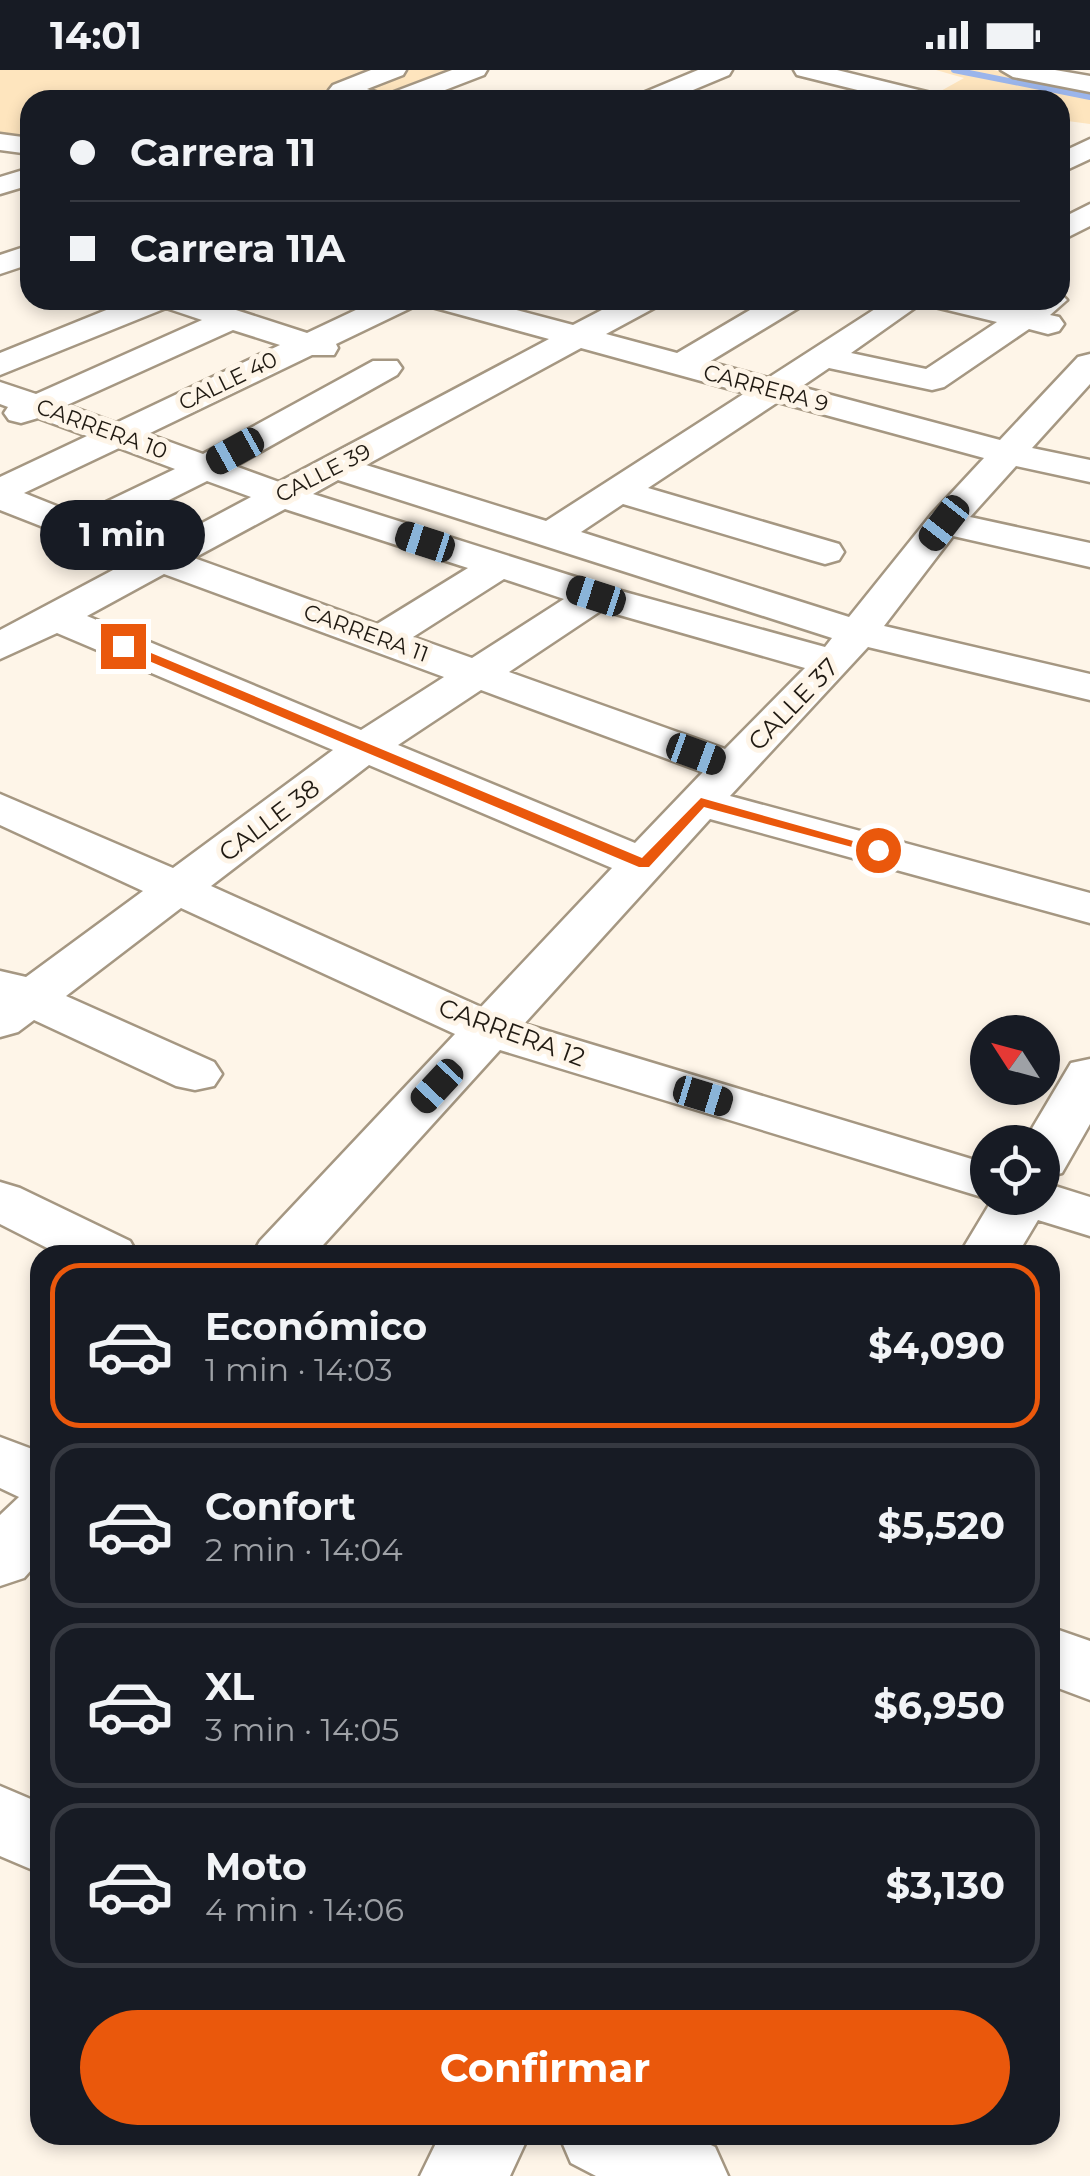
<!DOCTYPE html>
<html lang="es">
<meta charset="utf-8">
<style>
body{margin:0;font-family:Montserrat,sans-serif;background:#242831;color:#f1f3f6;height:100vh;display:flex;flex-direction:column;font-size:38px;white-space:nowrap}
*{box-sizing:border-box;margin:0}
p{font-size:32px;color:#9ea1a6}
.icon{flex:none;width:55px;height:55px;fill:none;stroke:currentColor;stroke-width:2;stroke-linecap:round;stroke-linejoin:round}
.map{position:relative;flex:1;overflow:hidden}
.drawer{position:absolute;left:30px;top:1175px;width:1030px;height:900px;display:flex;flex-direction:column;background:#171b24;border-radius:30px;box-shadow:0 5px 15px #0003}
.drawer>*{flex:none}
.banner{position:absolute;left:20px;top:20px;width:1050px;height:220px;border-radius:30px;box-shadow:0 5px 15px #0003;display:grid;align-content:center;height:220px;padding:0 50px;background:#171b24}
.needle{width:65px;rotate:306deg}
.fabs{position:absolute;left:970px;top:945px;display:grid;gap:20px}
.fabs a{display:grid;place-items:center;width:90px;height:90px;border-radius:50%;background:#171b24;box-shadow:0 5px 15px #0003;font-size:50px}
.end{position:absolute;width:45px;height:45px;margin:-22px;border:12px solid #ea580c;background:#fff;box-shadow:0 0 0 5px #fff}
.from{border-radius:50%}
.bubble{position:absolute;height:70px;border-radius:35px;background:#171b24;box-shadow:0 5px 15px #0003;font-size:32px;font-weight:700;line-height:70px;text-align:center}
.car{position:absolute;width:30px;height:60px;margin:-30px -15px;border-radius:12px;box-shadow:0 0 8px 2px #0007;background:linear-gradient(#222 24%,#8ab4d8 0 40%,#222 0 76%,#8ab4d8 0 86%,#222 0)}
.banner b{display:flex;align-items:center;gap:35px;height:95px;font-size:38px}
.banner b+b{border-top:2px solid #363941}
.banner i{width:25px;height:25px;background:#f1f3f6}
ul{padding:18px 0 0;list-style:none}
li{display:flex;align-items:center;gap:30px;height:165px;margin:0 20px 15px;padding:0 30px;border:5px solid #363941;border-radius:30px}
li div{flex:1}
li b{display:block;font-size:38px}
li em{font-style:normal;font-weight:700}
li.on{border-color:#ea580c}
li>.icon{width:90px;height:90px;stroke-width:1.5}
.button{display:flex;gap:20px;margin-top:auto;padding:20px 50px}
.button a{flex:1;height:115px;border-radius:60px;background:#ea580c;color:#fff;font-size:40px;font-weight:700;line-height:115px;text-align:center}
.status{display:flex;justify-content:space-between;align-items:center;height:70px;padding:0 50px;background:#171b24;direction:ltr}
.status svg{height:28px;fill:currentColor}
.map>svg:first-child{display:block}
.green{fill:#fee5be}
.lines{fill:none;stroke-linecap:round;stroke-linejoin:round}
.stream{stroke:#9bb5eb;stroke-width:6}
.minor-casing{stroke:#a59782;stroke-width:5}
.major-casing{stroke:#a59782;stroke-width:5}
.minor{fill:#fff;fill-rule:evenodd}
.major{fill:#fff;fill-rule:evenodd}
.route{fill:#ea580c}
.labels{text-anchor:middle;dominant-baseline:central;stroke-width:10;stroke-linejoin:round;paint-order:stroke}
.far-street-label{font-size:22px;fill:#201a12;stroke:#fef5e8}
.street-label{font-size:25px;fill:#201a12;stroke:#fef5e8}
</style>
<div class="status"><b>14:01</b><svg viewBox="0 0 49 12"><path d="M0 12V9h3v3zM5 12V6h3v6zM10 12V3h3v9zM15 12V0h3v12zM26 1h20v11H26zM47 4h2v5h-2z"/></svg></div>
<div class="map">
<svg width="1090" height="2106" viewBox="0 0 1090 2106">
<rect width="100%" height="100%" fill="#fef5e8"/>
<path class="green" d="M0,0H446L367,30H30V68L0,63Z
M936,0H993L1090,18V54L1060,50V30L939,22L964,8Z"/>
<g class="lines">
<path class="stream" d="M954,0L1090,27"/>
<defs>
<path id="minor" d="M371,0H406L403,5L367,19L385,25L389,30C369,30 344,35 329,20L333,15Z
M698,0H732L729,5L669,30H634L638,25Z
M794,0H837L939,25L943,30H898L797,5Z
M1001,0H1055L1090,6V22L1013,7Z
M0,64L30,68V84L0,80Z
M1090,69V89L1060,103V83Z
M30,98V115L0,124V107Z
M1090,134V156L1060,171V149Z
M1060,223L1067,230L1050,245L1059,247L1064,254L1059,261L1048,264L1029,259L944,317L932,320L829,298L801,317L1000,370L1078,287L1090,284V314L1032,378L1090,390V412L1016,396L970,447L1090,473V497L953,466L884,556L1090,604V630L868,577L730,726L1090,823V853L710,749L524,954L988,1094V1128H1042V1112L1090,1127V1166L1038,1150L1017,1185H959L992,1130L500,980L314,1185H252L260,1171L455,964L181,838L66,926L214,992L222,1004L214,1016L195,1020L176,1016L34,950L18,962L0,967V901L26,907L143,821L0,755V724L173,798L333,680L57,563L0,589V560L130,491L0,440V407L87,366L38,348L21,353L9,350L4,343L8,337L0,334V312L36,324L202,250L166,238L0,305V283L131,230H205L307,263L377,230H418L413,237L336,274L338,278L334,285H312L148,364L203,384L373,291H397L402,298L397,305L235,396L279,412L549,269L432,237L427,230H479L573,255L621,230H661L656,237L606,264L677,283L767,230H805L800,237L709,292L768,308L889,230H926L851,283L926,299L997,252L935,237L930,230H987L1019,237L1030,230H1060ZM233,260L280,275L116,353L67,335ZM581,278L745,323L546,451L366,395ZM778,332L984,388L931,445L849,547L581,462L623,434L811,490L825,494L839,490L844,482L839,474L648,418ZM119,378L175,399L79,445L24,423ZM338,410L832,568L825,577L610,518L313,424ZM207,411L251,427L159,476L113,458ZM285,439L468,498L377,554L194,488ZM164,504L444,607L361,660L87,546ZM504,509L564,529L472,588L413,567ZM602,540L805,598L725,679L509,602ZM481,620L703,702L635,773L398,675ZM369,695L612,798L481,937L211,816Z
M1090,989V1054L1062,1103L1042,1108V1072H1024L1071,993Z
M0,1112L20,1118L130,1171L138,1185H61L0,1154Z
M0,1367L40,1382V1490L24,1508L0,1516V1445L19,1427L0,1418Z
M1050,1557L1090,1571V1630L1050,1615Z
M0,1716L40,1733V1803L0,1786Z
M440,2065H529L510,2106H420Z
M559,2065H690L715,2077L728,2106H596L571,2093Z"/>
<path id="major" d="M452,0H487L484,5L419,30H382L386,25Z
M30,175V194L0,204V185Z"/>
</defs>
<use href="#minor" class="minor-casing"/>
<use href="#major" class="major-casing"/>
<use href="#minor" class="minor"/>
<use href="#major" class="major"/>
</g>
<path class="route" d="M118,573H127L642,788L701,728L885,780L878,784L704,737L649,797H639L118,578Z"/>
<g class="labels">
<g class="far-street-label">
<text transform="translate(228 311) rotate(-26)">CALLE 40</text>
<text transform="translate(766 318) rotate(15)">CARRERA 9</text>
<text transform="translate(102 359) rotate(20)">CARRERA 10</text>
<text transform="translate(323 403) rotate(-27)">CALLE 39</text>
<text transform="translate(366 563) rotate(20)">CARRERA 11</text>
</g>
<g class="street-label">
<text transform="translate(793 634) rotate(-46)">CALLE 37</text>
<text transform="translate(269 750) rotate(-37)">CALLE 38</text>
<text transform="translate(512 962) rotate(20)">CARRERA 12</text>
</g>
</g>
</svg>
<div class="fabs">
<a><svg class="needle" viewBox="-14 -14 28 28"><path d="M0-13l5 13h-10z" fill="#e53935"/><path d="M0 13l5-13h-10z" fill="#9ea1a6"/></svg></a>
<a><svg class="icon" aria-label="locate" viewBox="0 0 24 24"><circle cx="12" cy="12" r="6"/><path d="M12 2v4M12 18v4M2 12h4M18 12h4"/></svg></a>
</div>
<i class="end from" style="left:878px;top:780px"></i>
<i class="end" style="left:123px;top:576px"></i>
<div class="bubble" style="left:40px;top:430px;width:165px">1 min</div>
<i class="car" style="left:235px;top:381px;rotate:241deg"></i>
<i class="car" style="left:944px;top:453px;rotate:218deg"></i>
<i class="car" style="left:425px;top:472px;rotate:288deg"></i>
<i class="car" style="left:596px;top:526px;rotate:288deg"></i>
<i class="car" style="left:696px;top:684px;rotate:110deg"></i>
<i class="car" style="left:437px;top:1016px;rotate:223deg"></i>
<i class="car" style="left:703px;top:1026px;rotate:107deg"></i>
<div class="banner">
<b><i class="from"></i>Carrera 11</b>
<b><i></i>Carrera 11A</b>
</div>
<section class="drawer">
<ul>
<li class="on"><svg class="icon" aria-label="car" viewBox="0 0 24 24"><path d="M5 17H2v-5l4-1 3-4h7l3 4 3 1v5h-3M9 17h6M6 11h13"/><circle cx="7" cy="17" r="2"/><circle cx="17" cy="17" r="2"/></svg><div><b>Económico</b><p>1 min · 14:03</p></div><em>$4,090</em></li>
<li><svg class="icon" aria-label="car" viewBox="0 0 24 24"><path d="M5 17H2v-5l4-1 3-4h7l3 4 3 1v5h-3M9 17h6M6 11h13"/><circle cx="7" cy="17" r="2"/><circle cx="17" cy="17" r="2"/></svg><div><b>Confort</b><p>2 min · 14:04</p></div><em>$5,520</em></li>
<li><svg class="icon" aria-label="car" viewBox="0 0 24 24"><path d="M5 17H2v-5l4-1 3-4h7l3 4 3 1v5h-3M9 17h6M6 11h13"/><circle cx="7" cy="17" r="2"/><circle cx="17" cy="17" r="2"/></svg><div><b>XL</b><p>3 min · 14:05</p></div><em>$6,950</em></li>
<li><svg class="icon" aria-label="car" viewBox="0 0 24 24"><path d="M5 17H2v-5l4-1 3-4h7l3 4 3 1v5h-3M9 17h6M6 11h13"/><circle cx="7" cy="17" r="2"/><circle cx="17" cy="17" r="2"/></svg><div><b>Moto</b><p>4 min · 14:06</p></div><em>$3,130</em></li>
</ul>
<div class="button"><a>Confirmar</a></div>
</section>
</div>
